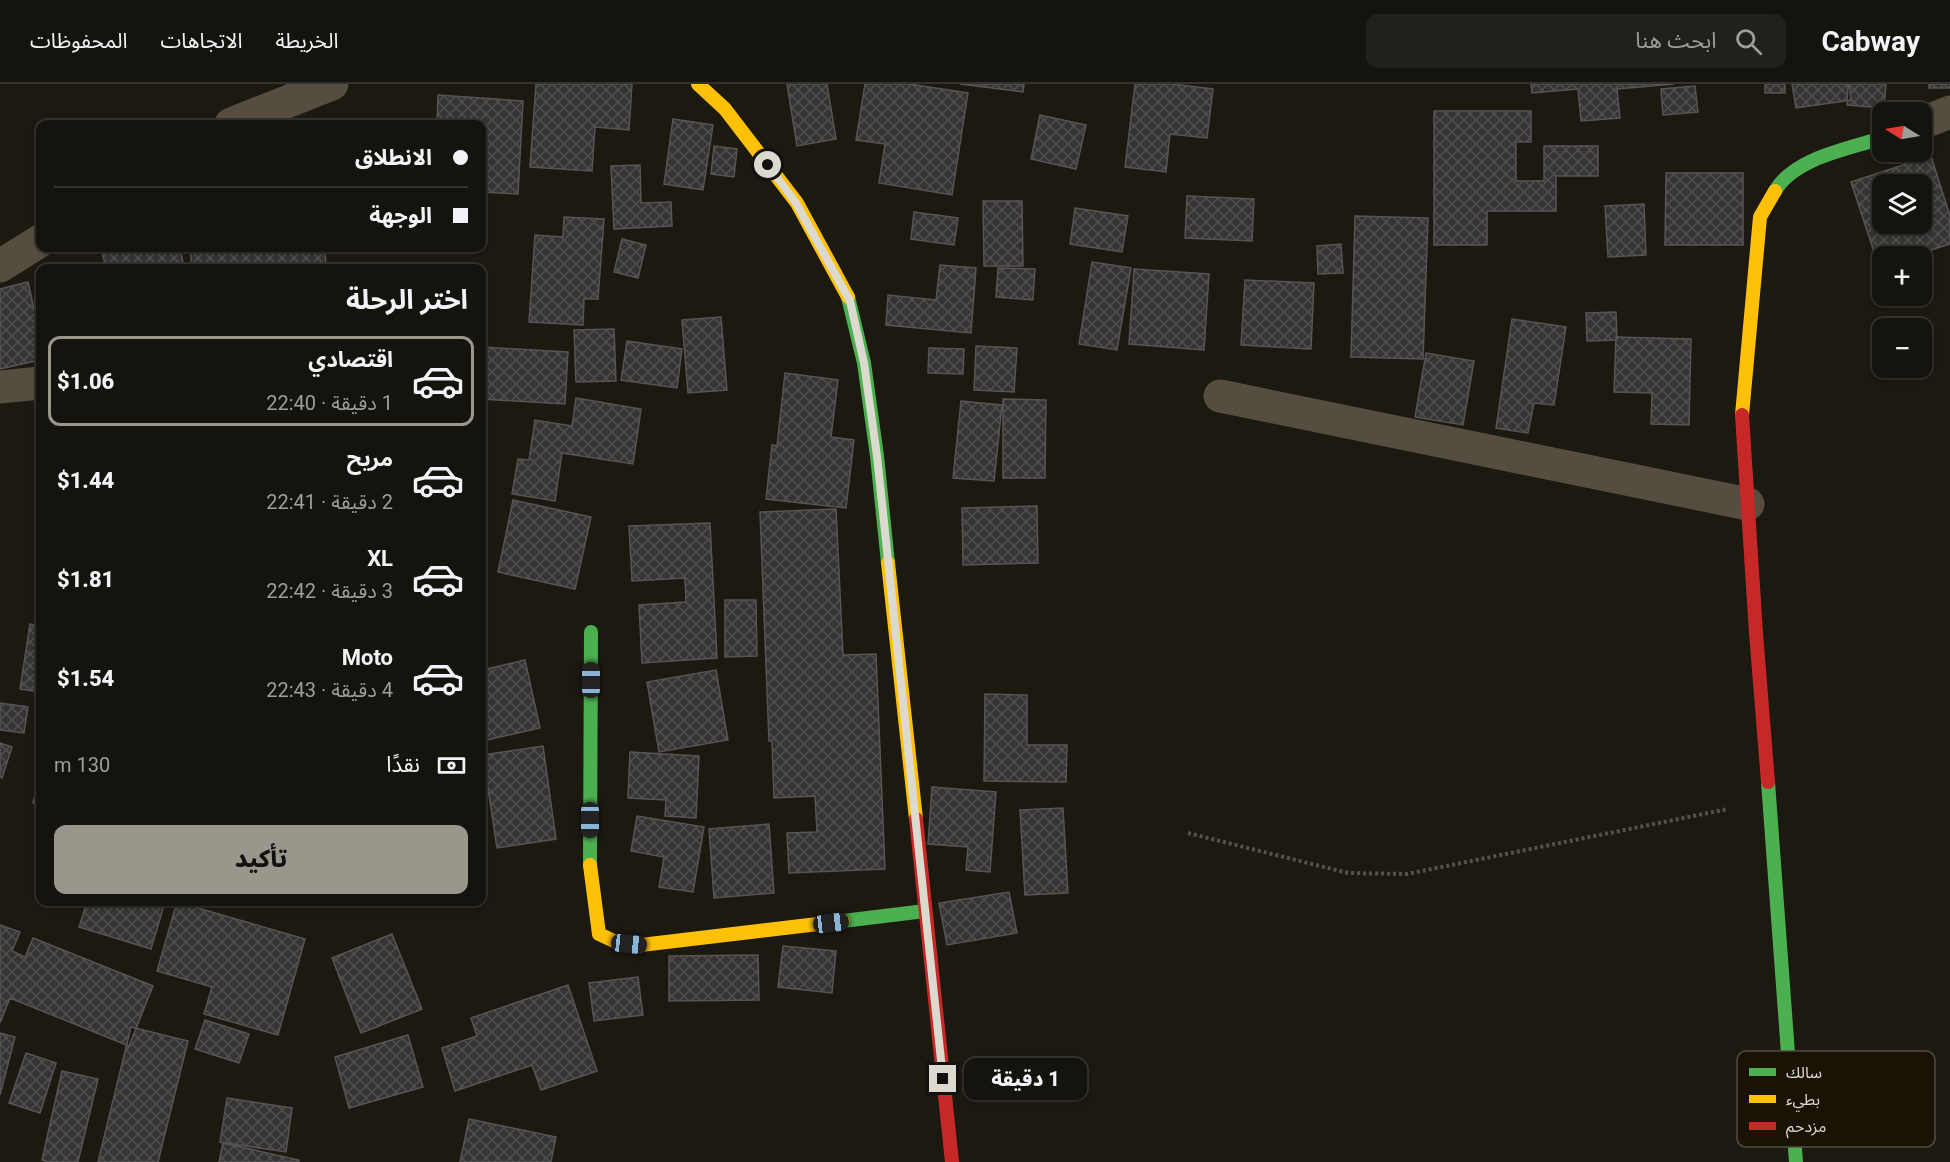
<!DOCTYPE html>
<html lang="ar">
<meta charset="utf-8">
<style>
body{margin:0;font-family:Roboto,"Noto Sans Arabic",sans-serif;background:#22201b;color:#f1f3f6;direction:rtl;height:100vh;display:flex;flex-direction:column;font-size:22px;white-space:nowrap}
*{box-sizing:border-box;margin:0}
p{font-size:20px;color:#9d9e9d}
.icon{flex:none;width:33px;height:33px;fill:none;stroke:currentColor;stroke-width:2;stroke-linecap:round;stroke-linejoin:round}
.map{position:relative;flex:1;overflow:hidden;direction:ltr}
.drawer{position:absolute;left:36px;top:180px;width:450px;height:642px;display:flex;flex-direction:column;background:#15130d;border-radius:12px;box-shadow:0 2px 4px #0004,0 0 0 2px #34322e;direction:rtl}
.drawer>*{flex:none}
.top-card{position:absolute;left:36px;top:36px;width:450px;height:132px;border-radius:12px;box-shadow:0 2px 4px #0004,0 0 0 2px #34322e;direction:rtl;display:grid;align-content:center;height:132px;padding:0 18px;background:#15130d}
.needle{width:39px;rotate:281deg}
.controls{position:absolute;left:1872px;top:18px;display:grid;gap:12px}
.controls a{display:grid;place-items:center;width:60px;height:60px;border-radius:12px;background:#15130d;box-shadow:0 2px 4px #0004,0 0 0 2px #34322e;font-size:30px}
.end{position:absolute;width:27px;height:27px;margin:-14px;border:8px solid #dcd9ce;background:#111;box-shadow:0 0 0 3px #111}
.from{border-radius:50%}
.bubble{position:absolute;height:42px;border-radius:12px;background:#15130d;box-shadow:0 2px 4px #0004,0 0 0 2px #34322e;font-size:20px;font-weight:800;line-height:42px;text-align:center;direction:rtl}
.car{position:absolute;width:18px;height:36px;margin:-18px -9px;border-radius:8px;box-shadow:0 0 4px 2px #0007;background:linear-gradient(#222 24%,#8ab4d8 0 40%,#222 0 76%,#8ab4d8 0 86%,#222 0)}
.top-card b{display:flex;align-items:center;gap:21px;height:57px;font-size:22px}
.top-card b+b{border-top:2px solid #34322e}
.top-card i{width:15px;height:15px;background:#f1f3f6}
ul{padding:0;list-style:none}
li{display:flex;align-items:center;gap:18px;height:90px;margin:0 12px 9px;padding:0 6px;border:3px solid transparent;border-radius:12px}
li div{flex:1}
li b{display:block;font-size:22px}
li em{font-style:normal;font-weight:800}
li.active{border-color:#99968c}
li>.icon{width:54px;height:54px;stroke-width:1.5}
h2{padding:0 18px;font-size:27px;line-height:72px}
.pay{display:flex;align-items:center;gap:15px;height:66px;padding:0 18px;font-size:22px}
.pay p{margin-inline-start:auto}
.button{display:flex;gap:12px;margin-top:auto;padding:12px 18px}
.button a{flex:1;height:69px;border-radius:12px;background:#99968c;color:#111;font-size:24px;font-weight:800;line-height:69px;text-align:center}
header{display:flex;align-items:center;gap:36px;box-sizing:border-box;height:84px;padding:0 30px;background:#15130d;border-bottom:2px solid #34322e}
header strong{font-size:28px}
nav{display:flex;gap:33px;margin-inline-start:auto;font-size:21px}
.search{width:420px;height:54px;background:#22201b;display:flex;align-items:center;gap:15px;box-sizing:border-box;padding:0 21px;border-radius:12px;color:#9d9e9d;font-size:22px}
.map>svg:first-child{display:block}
.building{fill:url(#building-cross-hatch);stroke:#575455;stroke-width:1.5;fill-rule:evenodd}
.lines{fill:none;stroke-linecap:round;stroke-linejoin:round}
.path{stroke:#575249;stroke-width:4;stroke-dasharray:3 3;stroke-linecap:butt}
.street{stroke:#544d40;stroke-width:33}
.fast{stroke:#4caf50;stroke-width:14}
.slow{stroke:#ffc107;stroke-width:14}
.jam{stroke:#c62828;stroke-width:14}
.route{stroke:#dcd9ce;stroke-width:8}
.key{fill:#181304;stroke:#534e41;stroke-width:1.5}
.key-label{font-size:16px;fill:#dcd9ce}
</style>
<header>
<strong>Cabway</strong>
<div class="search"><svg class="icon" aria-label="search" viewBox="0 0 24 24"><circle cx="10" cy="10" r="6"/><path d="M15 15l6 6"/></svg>ابحث هنا</div>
<nav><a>الخريطة</a><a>الاتجاهات</a><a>المحفوظات</a></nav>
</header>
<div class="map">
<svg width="1950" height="1078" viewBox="0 0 1950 1078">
<defs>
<pattern id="building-cross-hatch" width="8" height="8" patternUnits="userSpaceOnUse" patternTransform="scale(1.5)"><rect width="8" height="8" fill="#353333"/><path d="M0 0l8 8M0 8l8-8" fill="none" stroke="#52504f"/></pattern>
</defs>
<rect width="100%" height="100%" fill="#1c1911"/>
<path class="building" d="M536,0H632L629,46L595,43L592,87L530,83Z
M787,0H827L836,55L797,62Z
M865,0H909L968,9L952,111L879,99L885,60L856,56Z
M960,0H1024L1023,8Z
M1135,0H1172L1213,5L1207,54L1170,50L1166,88L1125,83Z
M1531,0H1674L1617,5L1620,34L1581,37L1578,5L1532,9Z
M1765,0H1785V9H1765Z
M1792,0H1849L1851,16L1796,24Z
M1848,0H1886L1884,24L1847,21Z
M1929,0H1950V4H1929Z
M1695,2L1698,28L1663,31L1661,5Z
M438,11L523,17L518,110L482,108V40H437Z
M1434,27H1531V58H1516V97H1544V62H1598V92H1556V127H1487V161H1434Z
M1040,31L1086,41L1076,85L1031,75Z
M673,35L713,41L703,106L664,100Z
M714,62L737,65L734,93L711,90Z
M1931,72L1950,132V160L1912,172H1882V182L1879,183L1851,98ZM1882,100H1922V140H1882Z
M640,81L641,119L671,118L672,142L614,145L611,82Z
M1666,89H1743V161H1665Z
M1187,112L1254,115L1252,157L1185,154Z
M983,117H1022L1023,182H984Z
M1644,120L1646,171L1608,173L1605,122Z
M1075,124L1128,132L1122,168L1070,160Z
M914,128L958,134L954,161L911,155Z
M1355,132L1428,134L1423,275L1351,273Z
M564,133L604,135L598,215H584L583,241L529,238L535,151L563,153Z
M622,155L646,161L638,194L614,188Z
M1341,160L1343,189L1318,190L1317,162Z
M101,164H180L184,184H106Z
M190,164H325L326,184H192Z
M1092,178L1131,184L1117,266L1079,260Z
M940,181L976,184L971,249L886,241L888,211L936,216Z
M998,184L1035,185L1033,216L996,213Z
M1134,185L1209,190L1204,266L1129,260Z
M1245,196L1314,199L1311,265L1241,261Z
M28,198L40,252V276L0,285V205Z
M1616,228L1617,256L1587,257L1586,229Z
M721,233L727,306L688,309L682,236Z
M1512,235L1566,243L1554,321L1534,319L1528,349L1496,344Z
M614,245L616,297L576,298L574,246Z
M1616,253L1691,255L1689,341L1651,340L1652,309L1614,308Z
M627,257L682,265L677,304L621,296Z
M976,262L1017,264L1014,308L974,306Z
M482,263L568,268L565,320L482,315Z
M929,264L964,265L963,290L928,289Z
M1426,269L1474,277L1463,341L1415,333Z
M785,289L838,296L831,353L854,356L846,424L766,415L772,361L777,362Z
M576,314L641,325L633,380L562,369L555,417L512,410L518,375L529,376L535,336L572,342Z
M1003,315L1046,316L1045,394H1003Z
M961,317L1002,321L994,397L953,394Z
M513,416L591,433L575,505L498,488Z
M1037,422L1038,479L963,481L962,424Z
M836,425L843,571L876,570L885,785L789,789L787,749L817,748L815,712L774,714L772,657H769L760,428Z
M710,439L717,574L642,579L639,521L686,518L685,494L632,497L629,442Z
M725,516H756L757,572L725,573Z
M30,540L40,542V608L20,605Z
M525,576L540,644L482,657V586Z
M716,586L728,656L659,668L647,598Z
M985,610L1027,611V661H1067L1066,698L984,697Z
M0,619L28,623L24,649L0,646Z
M0,659L12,663L2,694L0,693Z
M543,662L556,755L497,764L483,671Z
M630,668L699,672L696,734L665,732L666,716L628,714Z
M40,692V721L33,719Z
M932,703L996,708L990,788L966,786L968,763L928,760Z
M1063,724L1068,809L1025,811L1020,726Z
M637,732L704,743L693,808L659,803L664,773L631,767Z
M769,740L774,809L714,814L709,745Z
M1009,808L1017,849L947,861L939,819Z
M87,818H165L151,865L79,843Z
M177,818L305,855L278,951L204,930L212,903L157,887Z
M0,841L20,848L12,867L25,873L33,854L153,902L129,962L10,914L0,939Z
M392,850L422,925L361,949L332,874Z
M783,862L836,867L832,909L778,903Z
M758,871L759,916L669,917V872Z
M638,893L643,931L594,937L589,899Z
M568,901L597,987L541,1006L532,981L455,1007L442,964L477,952L471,934Z
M205,936L249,950L239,979L195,965Z
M131,943L188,957L158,1078H98Z
M0,949L15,953L0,1011Z
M408,951L423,1003L349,1024L335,973Z
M26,969L56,979L40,1029L9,1019Z
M62,987L98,995L78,1078H49L42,1076Z
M227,1014L292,1024L286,1068L220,1058Z
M469,1035L556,1053L551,1078H460Z
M223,1059L299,1076V1078H219Z"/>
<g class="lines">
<path class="path" d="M1188,749L1348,789L1407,790L1728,725"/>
<path class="street" d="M1922,39L1950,28
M231,40L332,0
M0,182L40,157
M0,303L40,299
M1220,312L1748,420"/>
<path class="fast" d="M1775,107C1794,74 1848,65 1882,54
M848,213L864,279L877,372L888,479
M1768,698L1796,1078
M590,781L591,548
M843,837L925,827"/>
<path class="slow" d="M698,0L725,25L797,119L848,213
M1742,331L1760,133L1775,107
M888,479L916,735
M590,781L599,850L616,858L641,861L843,837"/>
<path class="jam" d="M1742,331L1756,549L1768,698
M916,735L952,1078"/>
</g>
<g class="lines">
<path class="route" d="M768,81L796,119L850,217L864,279L877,372L943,995"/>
</g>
<rect x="1737" y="967" width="198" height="96" rx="9" class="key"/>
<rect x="1749" y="984" width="27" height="8" fill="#4caf50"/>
<rect x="1749" y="1011" width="27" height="8" fill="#ffc107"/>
<rect x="1749" y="1038" width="27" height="8" fill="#c62828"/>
<g class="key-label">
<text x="1786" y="994">سالك</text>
<text x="1786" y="1021">بطيء</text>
<text x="1786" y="1048">مزدحم</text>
</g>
</svg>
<div class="controls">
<a><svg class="needle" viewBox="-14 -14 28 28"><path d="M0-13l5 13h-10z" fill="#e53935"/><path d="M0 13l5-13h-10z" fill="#9d9e9d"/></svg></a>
<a><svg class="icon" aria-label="layers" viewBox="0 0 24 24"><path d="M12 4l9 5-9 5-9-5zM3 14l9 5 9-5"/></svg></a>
<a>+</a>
<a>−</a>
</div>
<i class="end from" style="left:768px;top:81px"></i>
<i class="end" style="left:943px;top:995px"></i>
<div class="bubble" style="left:964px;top:974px;width:123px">1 دقيقة</div>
<i class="car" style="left:591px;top:596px;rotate:0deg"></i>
<i class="car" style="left:590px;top:736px;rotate:180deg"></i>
<i class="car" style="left:831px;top:839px;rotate:83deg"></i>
<i class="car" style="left:629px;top:860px;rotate:96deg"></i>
<div class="top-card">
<b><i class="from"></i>الانطلاق</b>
<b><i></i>الوجهة</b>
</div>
<section class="drawer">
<h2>اختر الرحلة</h2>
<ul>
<li class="active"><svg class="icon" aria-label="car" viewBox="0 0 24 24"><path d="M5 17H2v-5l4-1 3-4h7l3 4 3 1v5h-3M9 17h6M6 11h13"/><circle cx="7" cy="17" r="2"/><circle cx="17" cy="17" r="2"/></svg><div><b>اقتصادي</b><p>1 دقيقة · 22:40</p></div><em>$1.06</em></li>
<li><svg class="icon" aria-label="car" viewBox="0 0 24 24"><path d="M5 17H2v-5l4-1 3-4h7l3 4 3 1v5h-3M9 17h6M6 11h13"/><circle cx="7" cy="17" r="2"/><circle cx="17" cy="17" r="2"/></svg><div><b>مريح</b><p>2 دقيقة · 22:41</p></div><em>$1.44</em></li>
<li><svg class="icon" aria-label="car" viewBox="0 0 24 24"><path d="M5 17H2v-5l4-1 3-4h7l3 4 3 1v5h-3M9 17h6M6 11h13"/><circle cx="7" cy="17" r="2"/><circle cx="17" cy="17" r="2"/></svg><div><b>XL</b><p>3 دقيقة · 22:42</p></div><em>$1.81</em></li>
<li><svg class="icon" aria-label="car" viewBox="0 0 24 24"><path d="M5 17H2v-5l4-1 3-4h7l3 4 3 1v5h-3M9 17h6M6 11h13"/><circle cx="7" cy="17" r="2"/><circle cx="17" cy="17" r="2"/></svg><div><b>Moto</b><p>4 دقيقة · 22:43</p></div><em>$1.54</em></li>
</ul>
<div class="pay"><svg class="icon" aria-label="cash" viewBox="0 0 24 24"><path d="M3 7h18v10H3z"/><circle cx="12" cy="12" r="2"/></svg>نقدًا<p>130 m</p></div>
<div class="button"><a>تأكيد</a></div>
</section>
</div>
